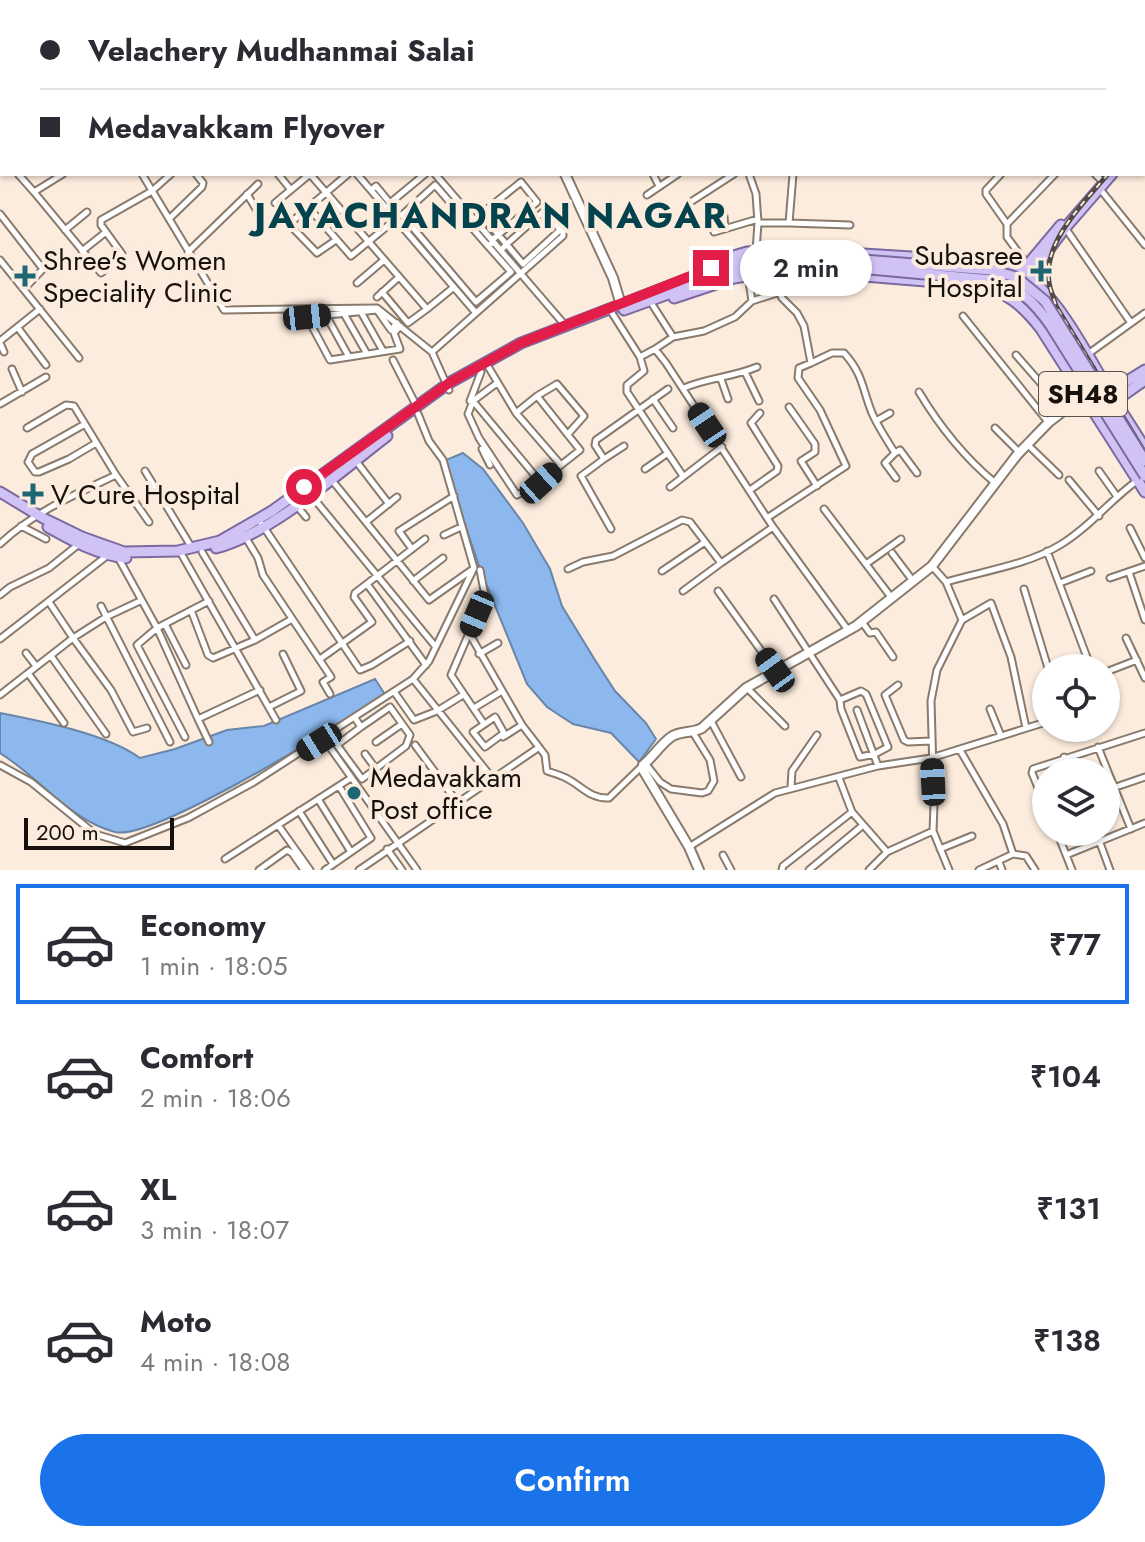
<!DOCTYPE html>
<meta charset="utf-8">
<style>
body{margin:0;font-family:Jost,sans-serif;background:#f2f2f3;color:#2b2b33;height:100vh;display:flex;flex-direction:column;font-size:30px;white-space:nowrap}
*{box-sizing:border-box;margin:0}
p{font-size:26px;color:#7c7c81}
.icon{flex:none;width:44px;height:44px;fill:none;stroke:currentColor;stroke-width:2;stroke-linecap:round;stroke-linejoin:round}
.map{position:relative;height:870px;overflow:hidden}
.drawer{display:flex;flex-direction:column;background:#fff;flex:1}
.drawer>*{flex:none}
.banner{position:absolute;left:0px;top:0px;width:1146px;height:176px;box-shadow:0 2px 6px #0004;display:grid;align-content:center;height:176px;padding:0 40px;background:#fff}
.fabs{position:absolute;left:1032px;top:654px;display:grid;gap:16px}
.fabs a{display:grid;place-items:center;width:88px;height:88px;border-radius:50%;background:#fff;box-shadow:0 2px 6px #0004;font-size:40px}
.scale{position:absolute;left:24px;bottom:20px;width:150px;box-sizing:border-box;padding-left:8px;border:4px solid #16110c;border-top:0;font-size:22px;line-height:28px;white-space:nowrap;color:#16110c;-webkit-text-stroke:6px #fcecdd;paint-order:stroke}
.end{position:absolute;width:36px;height:36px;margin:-18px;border:10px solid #e11d48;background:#fff;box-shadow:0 0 0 4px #fff}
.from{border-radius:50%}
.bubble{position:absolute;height:56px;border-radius:28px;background:#fff;box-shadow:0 2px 6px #0004;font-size:26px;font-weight:600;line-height:56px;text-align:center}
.car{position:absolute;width:24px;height:48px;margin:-24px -12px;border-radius:10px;box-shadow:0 0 6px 2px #0007;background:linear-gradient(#222 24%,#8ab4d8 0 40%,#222 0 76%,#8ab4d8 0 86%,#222 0)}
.banner b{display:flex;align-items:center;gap:28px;height:76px;font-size:30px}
.banner b+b{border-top:2px solid #e1e1e2}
.banner i{width:20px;height:20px;background:#2b2b33}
ul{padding:14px 0 0;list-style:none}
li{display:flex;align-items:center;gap:24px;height:120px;margin:0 16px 12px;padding:0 24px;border:4px solid transparent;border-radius:0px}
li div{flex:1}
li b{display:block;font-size:30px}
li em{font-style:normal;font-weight:600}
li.current{border-color:#1a73e8}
li>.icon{width:72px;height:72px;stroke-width:1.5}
.primary-button{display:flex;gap:16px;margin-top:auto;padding:16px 40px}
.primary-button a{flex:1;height:92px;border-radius:48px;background:#1a73e8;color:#fff;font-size:32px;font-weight:600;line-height:92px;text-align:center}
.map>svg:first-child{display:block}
.water{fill:#8cb8ee;stroke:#6986aa;stroke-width:2}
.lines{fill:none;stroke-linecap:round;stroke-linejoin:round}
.street-casing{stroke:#887a6d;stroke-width:9}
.secondary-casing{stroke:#887a6d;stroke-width:12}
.primary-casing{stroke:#7b699f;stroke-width:13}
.street{stroke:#fff;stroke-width:5}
.secondary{stroke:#fff;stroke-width:8}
.primary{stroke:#d0c2f5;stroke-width:9}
.rail-casing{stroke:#524a43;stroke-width:5}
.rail{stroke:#fcecdd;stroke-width:2;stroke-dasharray:6;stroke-linecap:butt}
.primary-bridge-casing{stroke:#7b699f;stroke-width:13;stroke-linecap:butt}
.primary-bridge{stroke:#d0c2f5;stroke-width:9}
.route{stroke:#e11d48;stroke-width:10}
.poi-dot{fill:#1d6673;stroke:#fcecdd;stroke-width:3}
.labels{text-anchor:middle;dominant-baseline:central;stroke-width:8;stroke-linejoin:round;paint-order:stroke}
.shield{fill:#fcecdd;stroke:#5b534b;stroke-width:2}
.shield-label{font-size:26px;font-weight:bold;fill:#16110c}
.poi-label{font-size:28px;fill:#16110c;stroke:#fcecdd;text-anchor:start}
.district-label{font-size:36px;font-weight:bold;letter-spacing:2px;fill:#03434d;stroke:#fcecdd}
</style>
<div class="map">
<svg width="1145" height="870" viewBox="0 0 1145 870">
<rect width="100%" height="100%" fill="#fcecdd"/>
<path class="water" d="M463,453L483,469L523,523L550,569L562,606L595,660L615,691L646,723L656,739L639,762L611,733L573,724L547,707L527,684L480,569L460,510L446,460Z
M375,679L386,696C345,721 153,842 115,832C69,820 39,777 0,753V713C41,721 107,734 140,758L175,749L227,730L264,726Z"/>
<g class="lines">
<defs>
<path id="street" d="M24,0L25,2
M60,0L61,2
M141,0L142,2
M248,0L250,2
M286,0L287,2
M369,0L371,2
M480,0L482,2
M524,0L525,2
M537,0V2
M593,0L594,2
M618,0L619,2
M644,0L645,2
M673,0L674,2
M703,0V2
M736,0L737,2
M763,0L764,2
M798,0L799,2
M830,0L831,2
M974,0V2
M1059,0L1060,2
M93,2L96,0
M222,2L224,0
M254,2L257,0
M306,2L308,0
M332,2L334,0
M363,2L365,0
M559,2L564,0
M851,2L856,0
M891,2L898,0
M1037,2L1042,0
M1140,2L1142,0
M0,6L2,9
M1144,38L1145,37
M0,67L2,70
M1144,71L1145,70
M1144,78L1145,80
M0,82L2,80
M0,92L2,95
M1144,164L1145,165
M18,174L34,192L63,174
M142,174L224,310L377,308L432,352L449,390
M278,174L291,190
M310,174L427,309L454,287
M357,174L476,313
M435,174L564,324
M653,174L659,186
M749,174L756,194L758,223
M1001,174L986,190V194L1007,224
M1095,174L1100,179
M1100,189L1145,245
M371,190L376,186L390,203L425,174
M34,192L101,273L120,258L122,254L101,225V220L152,191L171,174
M247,194L256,209
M647,195L678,174
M275,203L310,174
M686,205L734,174
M309,208L351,256L396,219
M0,214L43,269L24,289
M724,216L725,229
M169,219L202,187L203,183L196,174
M789,223L850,225
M1066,229L1131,323
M65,230L87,212
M714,232L758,219
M336,240L317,253L289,224L348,174
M492,240L498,235L537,202L521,182L481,214C495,231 509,247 523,264L560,230L545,210L507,244L501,250
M488,246L435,185L402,215L476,302L511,272L488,246L493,242
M82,251L106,232
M756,251L758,223H789L793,174
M188,252L258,184
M0,260L79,358
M1027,264L1007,237V224L1055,174
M772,273L782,298L797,313L804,326L811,363L832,353H844C863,374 862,388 872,413C878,427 887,440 895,453L900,450L917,473
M748,275L752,301
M357,283L384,260
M382,292L408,323L427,309
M377,297L399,277
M650,301L673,337L704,331L735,317L752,301L780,292
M307,309V317L330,360L400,349L394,333L400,326
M343,312L367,354
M361,312L383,351
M612,313L640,357L655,349L666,363L773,527L848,630
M963,316L1048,422
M307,317L377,310L391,330L397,323
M327,317L349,357
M18,328L46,365
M0,341L40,309
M0,343L4,352
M655,349L673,337
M432,352L563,236V228
M1088,354L1145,313
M1016,355L1064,410
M640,357L644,371L627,385V392L683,476
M393,360L417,407
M489,368L516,413L561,465L580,450L537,396L516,413
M12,369L22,392
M745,372L759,401
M721,379L728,399
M497,383L473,401L541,483L561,465
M684,388C707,378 733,377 757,367
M919,392C940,427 963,456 994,482
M537,396L557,384L584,416L568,434
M653,399L673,428
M470,401L481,372
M473,401L468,414L479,438L517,495L541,483
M0,404L46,377
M789,407L815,444V452L801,461L817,486
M876,421L890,413
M85,424L32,454L28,462L35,472H39L69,459L96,443
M27,428L66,405L74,406L116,475L149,522
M995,428L1019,452
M1027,444L1059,475
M482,449L490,465
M895,453L885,463L896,478
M604,459L624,446
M356,461L389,504
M645,469L668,453
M145,471L192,548
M1099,471L1116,495
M331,479L429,600L473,569
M1069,480L1099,516
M670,487L722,447
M750,490L777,471L778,466L751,423L760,413
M311,495L435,646
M296,505L306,517
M824,509L891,597
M767,518L846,466L820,410L798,378L799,368L811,363
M259,520L360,670L372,665L410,641
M366,522L397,497
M21,526L46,539
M1130,528L1145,558
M611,529L581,476L604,459L595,445L596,440L668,389
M444,535L461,527
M246,538L258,558L263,575L331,677L323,682L330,694
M0,544C34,512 74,495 116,475
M412,549L399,531L454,496
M1047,551L1091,668
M202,552L255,640
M892,553L913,581
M182,555L276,720
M119,559L157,628L198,719L260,690
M866,564L901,539
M932,566L946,582
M568,569L583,562L613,556L682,520L690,522L721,563L773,527
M480,570L485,596L451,675L484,724
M662,571L705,542
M1129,572L1145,620
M1110,578L1145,566
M413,581L443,558
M1060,583L1091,571
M367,584L426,665
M1024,589L1048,668
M683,591L721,563
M718,591L775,670
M0,595L10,587L49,568L79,544
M774,599L840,700L861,691L866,694L888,747L875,754L860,757L841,709L840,700
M49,602L73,638L106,617L140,601
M101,606L170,742
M191,610L208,655L213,658L255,640L292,619
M962,620L991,603L1011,657L1026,728
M862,622L870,633L876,632L893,657
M165,624L186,665
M469,633L522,725L545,755L547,771C553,773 560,775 566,778C582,786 590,799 609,798L642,766
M1126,638L1145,678
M0,639L108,555
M26,653L36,666
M479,654L498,643
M51,656L106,734
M320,659L372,622L354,597L355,593L425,539
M1106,672L1137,660
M28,673L64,723
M413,679L493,779
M898,685L885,695L904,740L908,742L931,741
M747,688L785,726
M395,693L414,720L437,711L463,695
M0,695L73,638L111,690L133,732L147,728
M269,707L301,691L283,654
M474,708L502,691
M990,709L1001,736
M857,710L878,766
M495,717L504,733L485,747L473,732Z
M355,718L361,727L390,707L410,735L406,746L362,779L337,745L361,727
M198,719L209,742
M711,721L741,777
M185,737L137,645L157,628L209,601
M503,737L522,725
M324,739L417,870
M376,742L402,724
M415,745L457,802
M1098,747L1131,829
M960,750L1003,824L1013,854
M365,754L376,769
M1064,757L1071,772
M645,763L660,782L671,789L702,793L708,791L714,781L710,760L692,731
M0,765L31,782L95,834L125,843L188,818L254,782L413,679L429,661L474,568L443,460L429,441L418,414
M839,778L852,812L887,852L933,831
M791,787L792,771L817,735
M1113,788L1145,777
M318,799L351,852
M1046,807L1032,773L1033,769L1145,733
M299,811L333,864
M278,825L310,870
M1057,832L1072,870
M1096,832L1110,870
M689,847L775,793L878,766L931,758L1046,722
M387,849L402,870
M940,849L972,836
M723,855L731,870
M1066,855L1145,823
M225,859L351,778
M999,862L1002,870
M259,870L287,850L292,853L304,870
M325,870L371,838L339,786
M359,870L538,748
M782,870L783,866L852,812
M809,870L862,826
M869,870L887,852
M949,870L933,831L934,805L931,701L937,670L962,620L946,582C983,571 1027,565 1060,545C1090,527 1110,500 1138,480
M979,870L1013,854L1026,856L1035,870"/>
<path id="secondary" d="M427,0L431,2
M186,2L188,0
M0,166L2,164
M565,174L613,278L621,305
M699,870L689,847L643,770V765C653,757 660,745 671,737C681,730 692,734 702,728L746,688L856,626L932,566L1017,455L1049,422L1084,395"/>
<path id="primary" d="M1144,126L1145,125
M1144,136L1145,135
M713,262L747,252L799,250L1008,263C1054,286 1083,348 1109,391
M1019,275L1061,225
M1026,280L1065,228L1112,174
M674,298L734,278L771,272L827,273L975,285C1005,291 1022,304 1041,329L1145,492
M624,310L735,270L773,265H825
M1106,394L1145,370
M1115,401L1145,448
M1105,408L1145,380
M0,492L43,518L82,537L124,552L178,551L220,541L272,511L449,383L521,343L734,261L783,256L825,257
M48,527C73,541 98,555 126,558
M216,548C271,534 341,471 387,436"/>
</defs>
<use href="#street" class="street-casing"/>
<use href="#secondary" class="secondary-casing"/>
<use href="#primary" class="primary-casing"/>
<use href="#street" class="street"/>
<use href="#secondary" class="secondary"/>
<use href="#primary" class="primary"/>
<defs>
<path id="rail" d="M1144,135L1145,134
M1108,174C1084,203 1043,241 1049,282C1050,290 1054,298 1056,306L1145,453"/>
</defs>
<use href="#rail" class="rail-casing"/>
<use href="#rail" class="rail"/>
<defs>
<path id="primary-bridge" d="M825,257L991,270L1016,277L1045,301L1145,461
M825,265L991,280C1019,286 1035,303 1051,326L1145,476"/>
</defs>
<use href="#primary-bridge" class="primary-bridge-casing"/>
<use href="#primary-bridge" class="primary-bridge"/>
</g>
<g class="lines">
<path class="route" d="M304,487L449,383L521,343L711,268"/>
</g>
<g class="poi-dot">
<path d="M1037 259h8v8h8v8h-8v8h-8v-8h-8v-8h8z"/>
<path d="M21 264h8v8h8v8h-8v8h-8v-8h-8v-8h8z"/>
<path d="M29 482h8v8h8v8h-8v8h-8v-8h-8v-8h8z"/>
<circle cx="354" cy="793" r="8"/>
</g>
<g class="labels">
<rect class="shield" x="1039" y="372" width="88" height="44" rx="6"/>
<g class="shield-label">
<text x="1083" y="394">SH48</text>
</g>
<g class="poi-label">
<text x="1023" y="255" text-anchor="end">Subasree<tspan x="1023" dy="32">Hospital</tspan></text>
<text x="43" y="260">Shree's Women<tspan x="43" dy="32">Speciality Clinic</tspan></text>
<text x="51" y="494">V Cure Hospital</text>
<text x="370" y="777">Medavakkam<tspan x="370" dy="32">Post office</tspan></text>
</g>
<g class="district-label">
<text x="491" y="215">JAYACHANDRAN NAGAR</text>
</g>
</g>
</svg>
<div class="fabs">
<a><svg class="icon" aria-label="locate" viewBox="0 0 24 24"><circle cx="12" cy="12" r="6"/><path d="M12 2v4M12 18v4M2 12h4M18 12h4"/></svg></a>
<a><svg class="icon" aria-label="layers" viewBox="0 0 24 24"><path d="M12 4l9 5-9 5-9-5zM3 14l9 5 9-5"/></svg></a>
</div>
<div class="scale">200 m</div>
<i class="end from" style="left:304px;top:487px"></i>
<i class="end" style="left:711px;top:268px"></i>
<div class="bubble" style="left:740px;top:240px;width:132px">2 min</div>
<i class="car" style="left:307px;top:317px;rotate:84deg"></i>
<i class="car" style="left:707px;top:425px;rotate:326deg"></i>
<i class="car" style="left:541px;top:483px;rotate:48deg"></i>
<i class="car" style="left:477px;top:614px;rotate:203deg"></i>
<i class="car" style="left:775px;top:670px;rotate:324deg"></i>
<i class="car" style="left:319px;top:742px;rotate:238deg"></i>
<i class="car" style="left:933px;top:782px;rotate:357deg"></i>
<div class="banner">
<b><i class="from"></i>Velachery Mudhanmai Salai</b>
<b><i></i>Medavakkam Flyover</b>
</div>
</div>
<section class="drawer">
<ul>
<li class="current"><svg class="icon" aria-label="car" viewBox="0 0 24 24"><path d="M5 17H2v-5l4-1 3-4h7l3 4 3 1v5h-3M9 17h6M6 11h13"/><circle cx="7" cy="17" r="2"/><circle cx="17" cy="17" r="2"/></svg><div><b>Economy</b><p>1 min · 18:05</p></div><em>₹77</em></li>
<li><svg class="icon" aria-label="car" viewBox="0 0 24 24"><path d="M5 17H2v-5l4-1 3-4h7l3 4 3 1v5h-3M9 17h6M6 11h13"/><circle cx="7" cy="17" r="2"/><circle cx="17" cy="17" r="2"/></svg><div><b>Comfort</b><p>2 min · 18:06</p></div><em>₹104</em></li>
<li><svg class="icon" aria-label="car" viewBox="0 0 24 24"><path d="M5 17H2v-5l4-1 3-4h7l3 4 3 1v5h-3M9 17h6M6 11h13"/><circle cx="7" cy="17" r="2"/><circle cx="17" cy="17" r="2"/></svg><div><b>XL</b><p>3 min · 18:07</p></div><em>₹131</em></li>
<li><svg class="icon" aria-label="car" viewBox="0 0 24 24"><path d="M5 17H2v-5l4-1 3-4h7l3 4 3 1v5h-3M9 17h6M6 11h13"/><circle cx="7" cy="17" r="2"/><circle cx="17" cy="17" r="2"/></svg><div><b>Moto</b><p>4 min · 18:08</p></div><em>₹138</em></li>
</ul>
<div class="primary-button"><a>Confirm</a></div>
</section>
